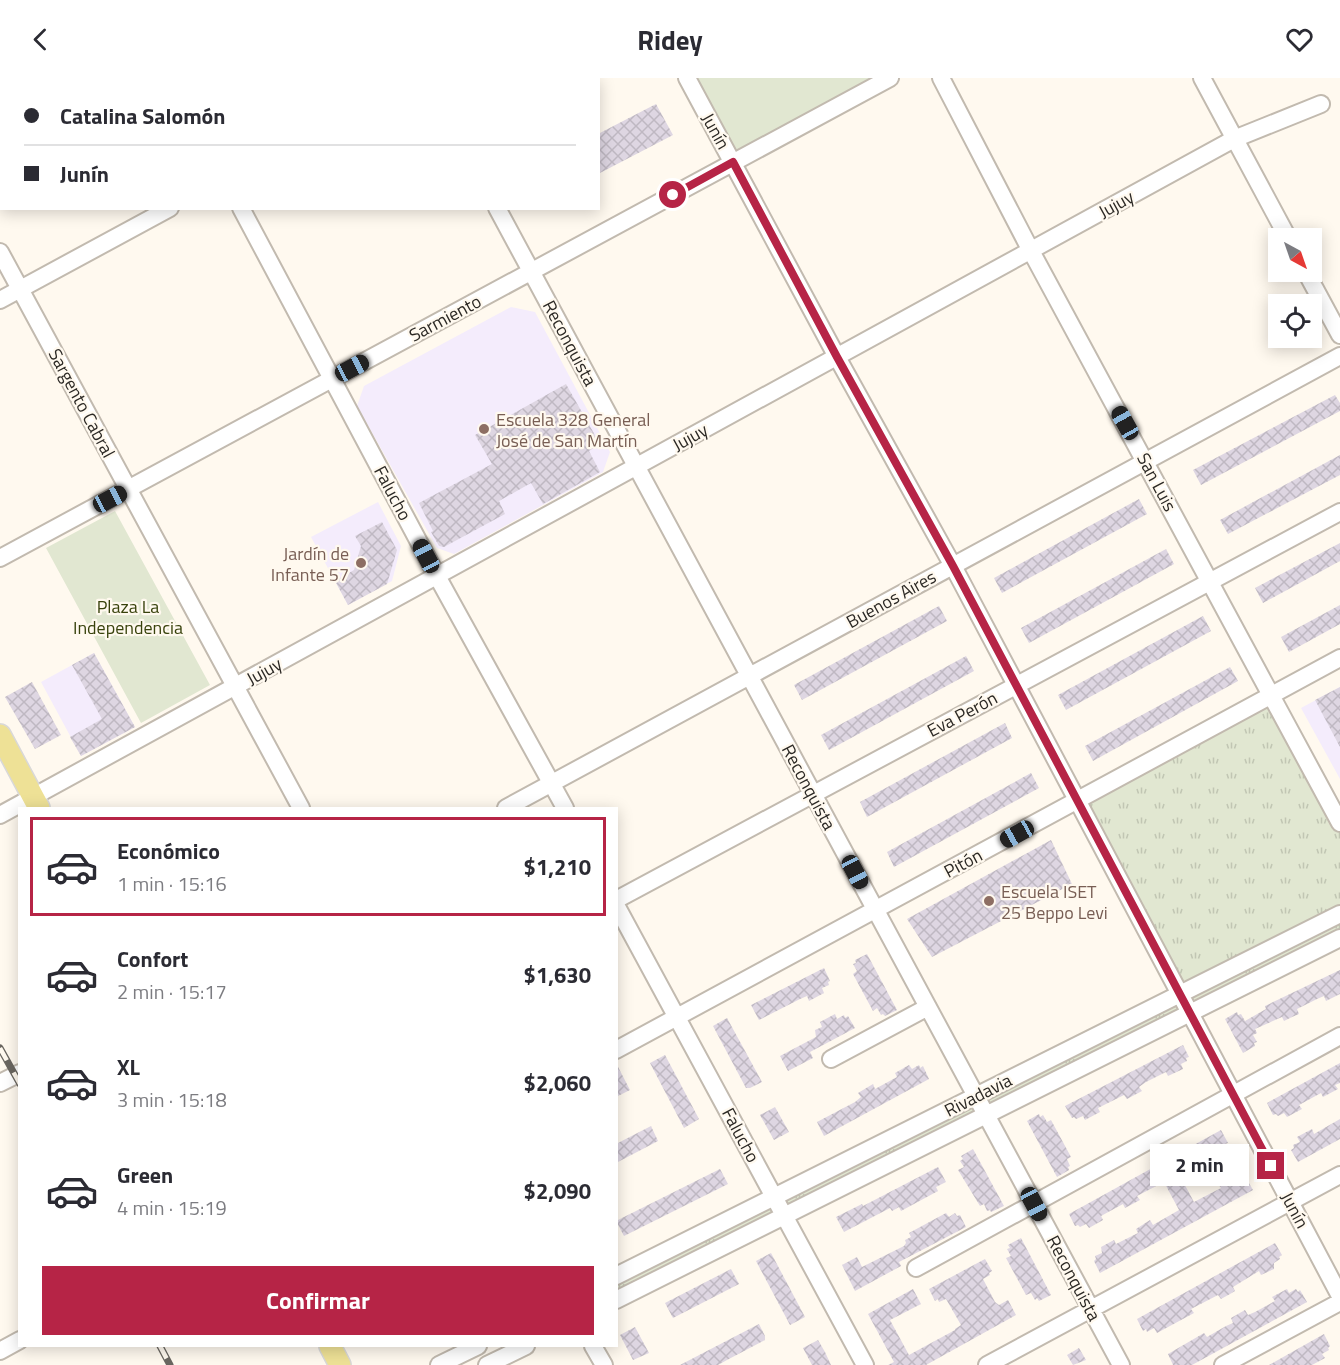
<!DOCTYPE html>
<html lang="es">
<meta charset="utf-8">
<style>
body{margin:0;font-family:"Titillium Web",sans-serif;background:#f2f2f3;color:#2b2b33;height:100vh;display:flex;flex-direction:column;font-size:22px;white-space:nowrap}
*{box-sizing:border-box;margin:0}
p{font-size:20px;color:#7c7c81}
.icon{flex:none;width:33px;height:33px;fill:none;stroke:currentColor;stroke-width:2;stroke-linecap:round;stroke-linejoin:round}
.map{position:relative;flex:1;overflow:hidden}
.panel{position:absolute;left:18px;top:729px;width:600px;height:540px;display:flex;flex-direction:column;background:#fff;border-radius:0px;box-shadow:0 3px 15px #0003}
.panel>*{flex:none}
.top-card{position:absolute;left:0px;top:0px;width:600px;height:132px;box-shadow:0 3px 15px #0003;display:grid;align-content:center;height:132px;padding:0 24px;background:#fff}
.needle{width:39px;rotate:140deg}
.buttons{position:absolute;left:1268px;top:150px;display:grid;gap:12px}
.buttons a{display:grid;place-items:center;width:54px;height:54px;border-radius:0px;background:#fff;box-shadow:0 3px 15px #0003;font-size:30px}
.end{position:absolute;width:27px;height:27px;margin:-14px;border:8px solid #b62446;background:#fff;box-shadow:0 0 0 3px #fff}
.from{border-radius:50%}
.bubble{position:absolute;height:42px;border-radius:0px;background:#fff;box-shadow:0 3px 15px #0003;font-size:20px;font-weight:700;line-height:42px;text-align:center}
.car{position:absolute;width:18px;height:36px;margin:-18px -9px;border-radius:8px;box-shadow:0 0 4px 2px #0007;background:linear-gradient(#222 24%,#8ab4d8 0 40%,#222 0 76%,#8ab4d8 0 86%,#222 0)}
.top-card b{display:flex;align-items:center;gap:21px;height:57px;font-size:22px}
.top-card b+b{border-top:2px solid #e1e1e2}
.top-card i{width:15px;height:15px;background:#2b2b33}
ul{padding:10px 0 0;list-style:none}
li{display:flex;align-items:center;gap:18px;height:99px;margin:0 12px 9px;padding:0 12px;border:3px solid transparent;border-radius:0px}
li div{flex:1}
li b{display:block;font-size:22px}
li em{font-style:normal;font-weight:700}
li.active{border-color:#b62446}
li>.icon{width:54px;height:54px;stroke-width:1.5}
.primary-button{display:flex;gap:12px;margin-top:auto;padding:12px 24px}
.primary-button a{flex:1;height:69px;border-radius:0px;background:#b62446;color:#fff;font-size:24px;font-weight:700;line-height:69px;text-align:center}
header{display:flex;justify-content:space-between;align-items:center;height:78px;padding:0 24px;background:#fff;font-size:27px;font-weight:700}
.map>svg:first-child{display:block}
.education{fill:#f4ecfc}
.grass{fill:url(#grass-tufts)}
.park{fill:#e1e7d1}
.building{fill:url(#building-cross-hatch)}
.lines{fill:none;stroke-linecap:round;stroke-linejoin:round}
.minor-casing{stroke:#c2baaf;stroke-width:20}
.major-casing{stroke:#d9d8d8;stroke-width:24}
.minor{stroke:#fff;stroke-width:16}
.major{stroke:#eee196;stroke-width:21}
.rail-casing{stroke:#6a6660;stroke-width:7}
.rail{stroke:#fff9ef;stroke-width:4.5;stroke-dasharray:14;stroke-linecap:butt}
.route{stroke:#b62446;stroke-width:8}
.education-dot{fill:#8d6e63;stroke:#fff9ef;stroke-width:2}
.labels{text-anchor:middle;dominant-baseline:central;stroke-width:4.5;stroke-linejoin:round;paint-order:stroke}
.street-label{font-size:18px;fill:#2c2925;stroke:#fff9ef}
.education-label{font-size:18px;fill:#785e54;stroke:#fff9ef;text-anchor:start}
.park-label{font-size:18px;fill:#38420c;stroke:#fff9ef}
</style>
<header><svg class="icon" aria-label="back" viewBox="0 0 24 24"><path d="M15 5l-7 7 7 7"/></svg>Ridey<svg class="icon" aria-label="heart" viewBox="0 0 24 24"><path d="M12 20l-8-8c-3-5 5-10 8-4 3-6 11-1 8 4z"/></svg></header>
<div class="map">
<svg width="1340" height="1287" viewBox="0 0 1340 1287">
<defs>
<pattern id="grass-tufts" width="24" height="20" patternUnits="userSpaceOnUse" patternTransform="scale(1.5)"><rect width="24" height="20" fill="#e1e7d1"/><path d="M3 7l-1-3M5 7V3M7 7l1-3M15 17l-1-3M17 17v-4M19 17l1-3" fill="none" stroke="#c1c6b3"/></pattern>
<pattern id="building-cross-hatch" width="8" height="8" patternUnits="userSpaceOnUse" patternTransform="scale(1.5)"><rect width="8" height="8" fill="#ded6e2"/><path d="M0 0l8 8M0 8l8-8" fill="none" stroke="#bfb8c2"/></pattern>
</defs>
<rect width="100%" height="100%" fill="#fff9ef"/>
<path class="education" d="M511,229L535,234L610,374L603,394L454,476L437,470L357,328L364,308Z
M378,424L401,468L392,503L348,527L311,459Z
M94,575L135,649L81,678L41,604Z
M1340,609V701L1301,630Z"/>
<path class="grass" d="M1272,618L1340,745V860L617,1222V1198L1179,916L1077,723Z"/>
<path class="park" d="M687,0H890L733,84Z
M115,433L210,607L141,645L46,470Z"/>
<path class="building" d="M656,26L673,57L598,96V56Z
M566,306L600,366L589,373L600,394L543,426L531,405L499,423L505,436L444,469L439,468L431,454L433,453L419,425L492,386L475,357Z
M1335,317L1340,325V333L1201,407L1193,392Z
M1340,377V397L1228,456L1220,442Z
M1139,421L1147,436L1002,515L994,500Z
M382,444L397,472L387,506L348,527L335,503L354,492L361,468L355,458Z
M1340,465V483L1263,525L1255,510Z
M1166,471L1174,486L1029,565L1021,550Z
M1340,527V546L1289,574L1281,559Z
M939,528L947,543L802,622L794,607Z
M1203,538L1211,553L1066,632L1058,617Z
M94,575L135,649L81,678L70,659L102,641L72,587Z
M966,578L974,593L829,672L821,657Z
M1230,589L1238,603L1093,683L1085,668Z
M32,604L61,657L35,671L5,619Z
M1340,609V669L1315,622Z
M1005,645L1012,660L867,739L860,724Z
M1031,695L1039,710L894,789L887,774Z
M1051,762L1072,806L932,879L907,841Z
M867,876L897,932L885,938L883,936L881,937L877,930L873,933L853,896L857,893L853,886L856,885L855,882Z
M824,890L830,903L828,904L829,907L822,910L824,915L809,923L807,918L800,921L759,942L751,927Z
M1340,892V916L1326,923L1324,918L1317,921L1297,931L1299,936L1292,939L1284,943L1282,939L1255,951L1257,955L1253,957L1257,964L1254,965L1255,968L1243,975L1225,941L1237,934L1238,937L1241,936L1245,943L1266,931L1265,928Z
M835,936L837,941L844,937L845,940L848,938L855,950L810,974L813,980L788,993L780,978L816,959L815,952L822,949L820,944Z
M727,940L762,1004L750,1010H746L713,948Z
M1183,967L1189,979L1186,980L1187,983L1181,986L1183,991L1168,998L1166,994L1146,1004L1139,1009L1142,1013L1127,1021L1124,1017L1098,1030L1100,1034L1085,1042L1083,1038L1076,1041L1074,1039L1072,1040L1065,1028Z
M665,977L699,1041L684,1050L650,985Z
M616,985L630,1012L616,1019Z
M1340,985V1005L1335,1007L1338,1011L1323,1019L1321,1015L1299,1027L1302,1031L1287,1039L1284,1035L1278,1038L1276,1036L1273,1037L1267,1025Z
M909,987L912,991L919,987L920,990L923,988L929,1001L824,1058L817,1044L855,1024L861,1019L858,1015L873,1006L875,1011L897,999L895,995Z
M775,1029L789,1054L774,1062L760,1037Z
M1039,1036L1040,1039L1043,1037L1047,1044L1051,1042L1071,1079L1067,1081L1070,1088L1068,1089L1069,1092L1057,1099L1027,1043Z
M1340,1041V1061L1298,1084L1291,1072L1294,1070L1293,1067L1300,1064L1297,1059L1312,1051L1314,1056Z
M651,1048L658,1063L616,1085V1066Z
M1221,1052L1228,1065L1225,1066L1226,1069L1220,1073L1222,1077L1207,1085L1205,1080L1179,1096L1194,1124L1221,1110L1218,1106L1233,1098L1235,1102L1242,1099L1243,1101L1246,1100L1253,1112L1100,1195L1094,1183L1096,1181L1095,1178L1102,1175L1101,1169L1114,1162L1116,1166L1138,1155L1136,1151L1150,1142L1153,1147L1179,1132L1164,1104L1137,1118L1140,1122L1125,1130L1123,1126L1101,1138L1103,1142L1089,1150L1086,1146L1080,1149L1078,1147L1075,1148L1069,1136Z
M973,1071L1004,1128L991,1134L990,1132L987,1133L984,1126L980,1128L958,1092L964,1089L960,1083L963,1081L961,1078Z
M938,1089L946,1104L936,1109L938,1113L901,1133L899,1129L892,1133L890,1130L844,1154L836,1139L862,1126L863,1128Z
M720,1091L728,1106L624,1158L616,1143Z
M946,1135L949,1139L955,1135L957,1138L960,1137L966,1149L899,1184L901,1188L855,1213L842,1187L857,1179L862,1189L904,1168L906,1165L905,1162L911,1159L909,1155Z
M1021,1160L1051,1217L1039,1223L1037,1220L1035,1222L1031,1215L1026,1217L1006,1180L1011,1178L1007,1171L1010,1170L1008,1167Z
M1275,1165L1282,1177L1279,1179L1280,1181L1274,1185V1191L1261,1197L1259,1193L1233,1209L1235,1213L1230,1216L1221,1221L1218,1217L1191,1231L1194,1235L1157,1255L1154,1250L1147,1254L1146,1251L1143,1253L1137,1241Z
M771,1175L805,1239L790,1247L756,1183Z
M985,1181L992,1193L989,1195L990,1197L983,1201L995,1224L999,1227L1008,1222L1016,1237L926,1287H888L894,1284L868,1236L913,1211L921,1226L890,1242L909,1277L955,1252V1251L961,1247L946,1221L939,1224L938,1221L935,1223L929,1211Z
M731,1191L739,1206L673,1240L665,1225Z
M1287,1211L1289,1215L1296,1211L1298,1214L1300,1212L1307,1224L1192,1287H1173L1168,1276L1204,1255L1207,1259L1226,1248L1233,1245L1231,1240L1245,1232L1248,1237L1255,1234L1275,1223L1272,1219Z
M759,1246L765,1258V1262L727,1282L718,1287H680Z
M635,1249L649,1275L633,1282L620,1257Z
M1324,1256L1330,1268L1328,1270L1329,1272L1322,1276L1325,1280L1312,1287H1269Z
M818,1262L825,1274L831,1287H812L803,1270Z
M1079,1270L1086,1282L1073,1287L1067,1277Z"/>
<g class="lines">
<defs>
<path id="minor" d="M170,0L171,2
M427,0V2
M687,0L837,279L953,488L1340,1218
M941,0L1031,173L1340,745
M1202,0L1288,160
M405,2L408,0
M241,130L437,498L565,730
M497,130L1121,1287
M0,174L301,730
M1306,194L1340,257
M0,222L170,130
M0,480L890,0
M506,730L1340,278
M0,737L1234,61L1321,26
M616,822L1340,434
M616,827L865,1287
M616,972L1340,580
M831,981L928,929
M0,1005L20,995
M916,1190L1340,958
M616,1198L1340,836
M616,1222L1340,860
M593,1268L604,1287
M0,1273L20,1262
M439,1287L478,1268
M487,1287L526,1268
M987,1287L1340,1097
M1223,1287L1340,1224"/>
<path id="major" d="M0,657L39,730
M330,1268L340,1287"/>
</defs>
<use href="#minor" class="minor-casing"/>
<use href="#major" class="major-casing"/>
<use href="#minor" class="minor"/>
<use href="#major" class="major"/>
<defs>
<path id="rail" d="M0,970L20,1006
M160,1268L170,1287"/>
</defs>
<use href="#rail" class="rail-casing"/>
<use href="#rail" class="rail"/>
</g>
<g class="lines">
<path class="route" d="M673,117L733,84L837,279L953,488L1271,1088"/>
</g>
<g class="education-dot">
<circle cx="484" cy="351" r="6"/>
<circle cx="361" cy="485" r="6"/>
<circle cx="989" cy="823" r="6"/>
</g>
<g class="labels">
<g class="street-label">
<text transform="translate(716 53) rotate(61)">Junín</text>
<text transform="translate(1116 126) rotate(-29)">Jujuy</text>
<text transform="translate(445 240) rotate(-28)">Sarmiento</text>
<text transform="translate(570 265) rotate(62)">Reconquista</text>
<text transform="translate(82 325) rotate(62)">Sargento Cabral</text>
<text transform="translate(690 359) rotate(-29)">Jujuy</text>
<text transform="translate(1157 404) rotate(62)">San Luis</text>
<text transform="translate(393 415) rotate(62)">Falucho</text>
<text transform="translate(891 521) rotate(-29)">Buenos Aires</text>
<text transform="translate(264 593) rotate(-29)">Jujuy</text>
<text transform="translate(962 636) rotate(-28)">Eva Perón</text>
<text transform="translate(809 709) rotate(62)">Reconquista</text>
<text transform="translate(963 785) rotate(-28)">Pitón</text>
<text transform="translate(978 1017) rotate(-27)">Rivadavia</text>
<text transform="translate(741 1057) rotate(62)">Falucho</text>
<text transform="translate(1295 1132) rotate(62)">Junín</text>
<text transform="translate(1074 1200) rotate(62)">Reconquista</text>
</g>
<g class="education-label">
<text x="496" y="341">Escuela 328 General<tspan x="496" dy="21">José de San Martín</tspan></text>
<text x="349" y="475" text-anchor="end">Jardín de<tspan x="349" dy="21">Infante 57</tspan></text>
<text x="1001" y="813">Escuela ISET<tspan x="1001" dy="21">25 Beppo Levi</tspan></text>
</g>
<g class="park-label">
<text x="128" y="528">Plaza La<tspan x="128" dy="21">Independencia</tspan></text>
</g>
</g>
</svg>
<div class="buttons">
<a><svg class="needle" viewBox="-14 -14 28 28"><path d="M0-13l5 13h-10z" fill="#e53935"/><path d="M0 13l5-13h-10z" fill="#7c7c81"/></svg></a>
<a><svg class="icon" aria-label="locate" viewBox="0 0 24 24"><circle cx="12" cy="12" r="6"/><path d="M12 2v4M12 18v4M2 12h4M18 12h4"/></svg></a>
</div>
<i class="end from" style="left:673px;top:117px"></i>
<i class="end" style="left:1271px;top:1088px"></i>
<div class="bubble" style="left:1150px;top:1066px;width:99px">2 min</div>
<i class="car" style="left:352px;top:290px;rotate:62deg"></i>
<i class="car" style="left:1125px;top:345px;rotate:331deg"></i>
<i class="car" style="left:110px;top:421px;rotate:62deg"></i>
<i class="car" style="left:426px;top:478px;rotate:332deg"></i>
<i class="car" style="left:1017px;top:756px;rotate:241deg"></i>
<i class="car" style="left:855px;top:794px;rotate:152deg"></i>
<i class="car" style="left:1034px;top:1126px;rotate:152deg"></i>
<div class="top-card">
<b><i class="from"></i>Catalina Salomón</b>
<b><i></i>Junín</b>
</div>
<section class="panel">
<ul>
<li class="active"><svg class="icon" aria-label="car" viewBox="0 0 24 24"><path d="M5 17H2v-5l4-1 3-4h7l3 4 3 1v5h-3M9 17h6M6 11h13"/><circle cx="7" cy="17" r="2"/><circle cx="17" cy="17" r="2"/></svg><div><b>Económico</b><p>1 min · 15:16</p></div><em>$1,210</em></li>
<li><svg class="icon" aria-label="car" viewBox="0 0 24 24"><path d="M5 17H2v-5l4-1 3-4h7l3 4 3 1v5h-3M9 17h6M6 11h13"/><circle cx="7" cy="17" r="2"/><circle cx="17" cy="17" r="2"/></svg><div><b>Confort</b><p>2 min · 15:17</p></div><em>$1,630</em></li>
<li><svg class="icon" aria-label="car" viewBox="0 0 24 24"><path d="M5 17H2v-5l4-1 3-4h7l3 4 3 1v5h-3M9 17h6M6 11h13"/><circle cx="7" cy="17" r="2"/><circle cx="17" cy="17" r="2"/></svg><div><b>XL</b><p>3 min · 15:18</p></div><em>$2,060</em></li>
<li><svg class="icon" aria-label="car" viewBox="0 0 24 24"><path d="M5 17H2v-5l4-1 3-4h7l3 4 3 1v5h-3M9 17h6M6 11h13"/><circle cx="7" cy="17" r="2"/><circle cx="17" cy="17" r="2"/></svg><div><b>Green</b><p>4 min · 15:19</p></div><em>$2,090</em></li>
</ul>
<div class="primary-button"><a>Confirmar</a></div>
</section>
</div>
